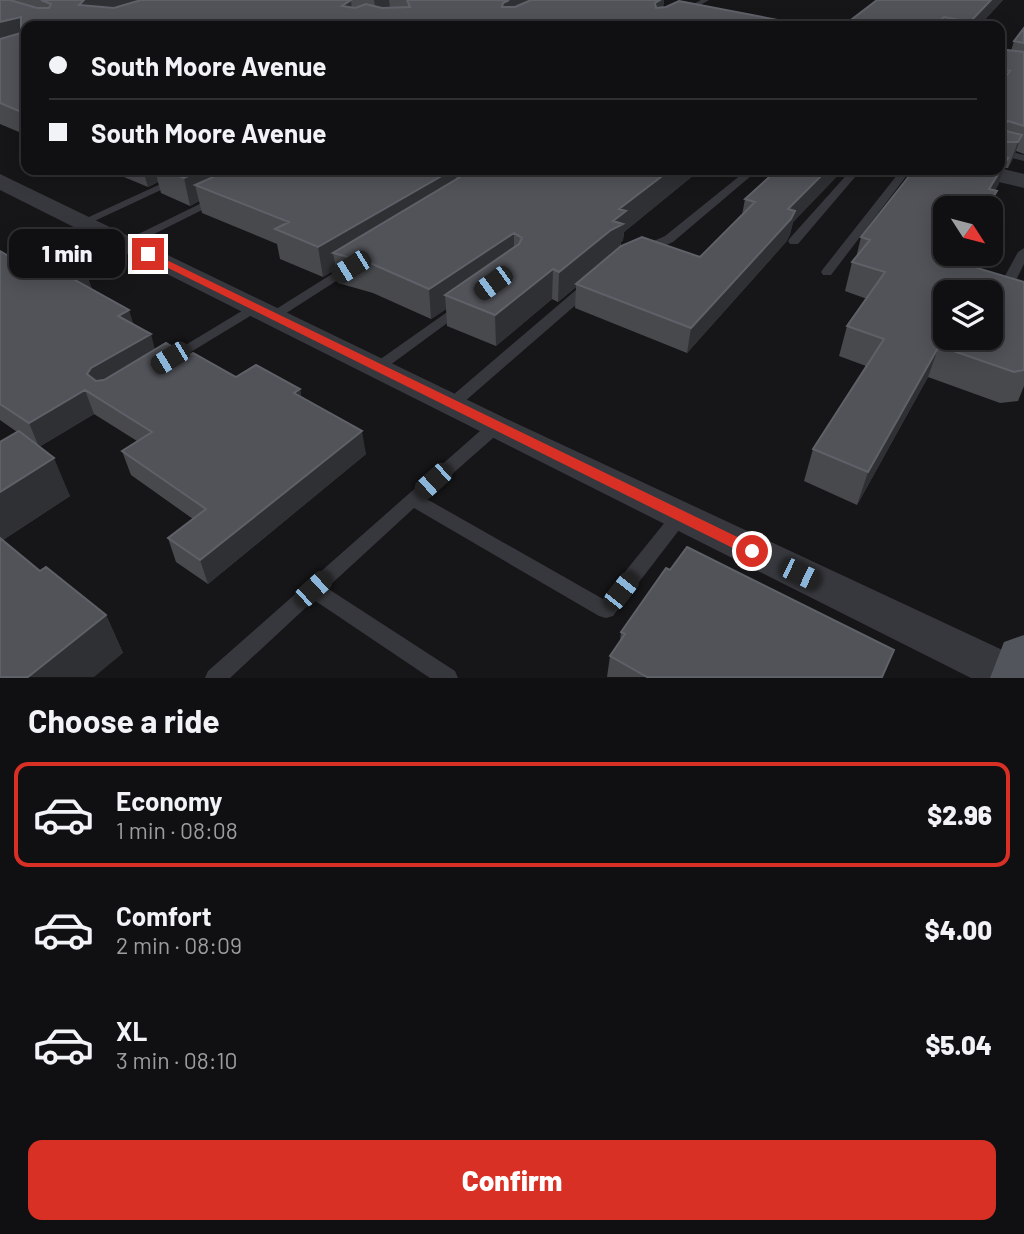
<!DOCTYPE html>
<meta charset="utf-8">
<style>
body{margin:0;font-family:Barlow,sans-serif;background:#19191b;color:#f1f3f6;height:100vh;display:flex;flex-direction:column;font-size:26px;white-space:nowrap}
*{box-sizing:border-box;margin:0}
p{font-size:23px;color:#9c9d9f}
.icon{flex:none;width:38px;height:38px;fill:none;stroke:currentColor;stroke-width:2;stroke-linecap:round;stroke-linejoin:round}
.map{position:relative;height:678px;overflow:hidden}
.panel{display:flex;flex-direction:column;background:#101012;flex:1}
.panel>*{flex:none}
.hud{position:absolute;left:21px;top:21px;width:984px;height:154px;border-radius:14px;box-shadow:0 4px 18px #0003,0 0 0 2px #303032;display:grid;align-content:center;height:154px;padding:0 28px;background:#101012}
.needle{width:46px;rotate:126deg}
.buttons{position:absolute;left:933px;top:196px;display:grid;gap:14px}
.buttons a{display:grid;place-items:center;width:70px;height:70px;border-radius:14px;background:#101012;box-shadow:0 4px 18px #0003,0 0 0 2px #303032;font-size:35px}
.end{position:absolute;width:32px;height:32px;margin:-16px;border:9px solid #d93025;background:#fff;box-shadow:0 0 0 4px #fff}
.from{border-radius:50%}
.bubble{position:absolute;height:49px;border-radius:14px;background:#101012;box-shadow:0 4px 18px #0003,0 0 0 2px #303032;font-size:23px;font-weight:800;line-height:49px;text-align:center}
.car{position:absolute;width:21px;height:42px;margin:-21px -10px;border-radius:9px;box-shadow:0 0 5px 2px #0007;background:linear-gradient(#222 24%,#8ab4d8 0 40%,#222 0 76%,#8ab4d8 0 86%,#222 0)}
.hud b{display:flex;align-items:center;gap:24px;height:66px;font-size:26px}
.hud b+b{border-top:2px solid #303032}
.hud i{width:18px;height:18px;background:#f1f3f6}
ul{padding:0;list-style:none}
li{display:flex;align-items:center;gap:21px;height:105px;margin:0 14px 10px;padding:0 14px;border:4px solid transparent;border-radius:14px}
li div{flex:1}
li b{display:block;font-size:26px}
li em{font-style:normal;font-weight:800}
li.selected{border-color:#d93025}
li>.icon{width:63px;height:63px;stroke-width:1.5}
h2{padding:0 28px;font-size:32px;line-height:84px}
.action{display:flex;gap:14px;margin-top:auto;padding:14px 28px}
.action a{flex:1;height:80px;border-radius:14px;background:#d93025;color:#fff;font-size:28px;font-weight:800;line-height:80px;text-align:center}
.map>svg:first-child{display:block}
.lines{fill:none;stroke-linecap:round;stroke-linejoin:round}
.lane{fill:#37383d;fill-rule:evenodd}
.street{fill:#37383d;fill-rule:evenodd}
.primary{fill:#53555c;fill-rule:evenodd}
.wall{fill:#47494d}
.shaded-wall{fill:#2f3033}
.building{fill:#525359;stroke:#5f6168;stroke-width:2;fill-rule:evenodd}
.route{fill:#d93025}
</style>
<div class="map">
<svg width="1024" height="678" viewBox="0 0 1024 678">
<rect width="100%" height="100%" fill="#161618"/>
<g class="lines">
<path class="lane" d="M701,0H709L663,26H654Z
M999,149L1024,155V161L999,155Z
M191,170H204L88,224L84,225L78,222Z
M747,170H758L673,242L646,254H638L636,251L638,248L665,236Z
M851,170H861L798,244H790L788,241L790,238Z
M901,170H911L831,275H823L821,272L823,269Z
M216,196L222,199L220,201L130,246H122L120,243Z
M1024,248V264L1009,294L1024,299V307L996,299L994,296L1018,252Z
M351,262L357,266L355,269L277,319H267L265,316Z
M588,283L593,284L594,287L593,290L456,409H446L443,405L446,401L583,284Z
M255,303L262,307L260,310L171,364H161L159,361Z
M460,303L465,304L467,307L465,310L382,371H372L370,368L372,365Z
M495,422L501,423L503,427L501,431L425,498L603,599L674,511L680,509L686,511L689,516L686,521L613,616L606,618L599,616L414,508L327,588L455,671L458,678H430L314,600L230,678H205L208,671L489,423Z"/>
<path class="street" d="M999,168L1024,174V188L969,175L966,170Z
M0,174L507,419L1024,660V678H971L0,190Z"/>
<path class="primary" d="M1024,635V678H990L1004,642Z"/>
</g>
<path class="wall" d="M0,0H664L663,7L809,26H26V135L0,124Z
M1003,0L979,26H843Z
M1024,28V154L1016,151L1008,168H1004L998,185L995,190L997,191L990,208H945L966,254L960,263L1024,282V386L1018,401L1000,403L928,377L857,505L804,481L813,449L866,366L839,356L847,326L867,299L845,291L852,262L856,258L861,237L999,170V60L1011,51L1014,41Z
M107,170H700L624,232L623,240L621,242V246L700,257L742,215L745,199L843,170L793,222L790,234L786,242L687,353L575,308L576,287L558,302L552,299L496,346L447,326L446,309L431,319L373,293L338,283L336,269L323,277L280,259L277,244L202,213L199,201L190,206L161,193L158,182L148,187Z
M0,251L24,265L84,268L92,289L134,325L155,350L188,356L236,377L300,389L301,397L366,454L208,584L176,562L168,538L193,519L131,475L122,451L137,441L94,414L39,447L70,496L3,540L40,571L106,615L123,653L0,677V442L17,432L0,420Z
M621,632L882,677H607L610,656L620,642Z"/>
<path class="shaded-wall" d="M84,0H156L90,19L79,5Z
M351,0L353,21L342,6Z
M374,0H389L390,7L376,12Z
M509,0H555L502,26L503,3Z
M660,0H664L662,19L653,24L655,3Z
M991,0H1003L979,26H969L970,22Z
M21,17L26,35L0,46V22Z
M944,17L941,26H934Z
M1022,135L1012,161L1008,168L1018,142Z
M1008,158L998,185L984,208L989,189Z
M143,170H155L158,182L148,187Z
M202,170H264L195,185L199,201L190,206L184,178Z
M452,170H456L457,195L333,253L336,269L323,277L318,247Z
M670,170H700L624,232L623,240L621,242L620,254L576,284V287L558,302L559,272L613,221L619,209Z
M827,170H843L793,222L790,234L786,242L687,353L691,328L788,209Z
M997,191L990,208H986Z
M514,233V262L445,295L446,309L431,319L429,289Z
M959,254H966L944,291L954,261Z
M84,268L92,289L68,276Z
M553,269L552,299L496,346L495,315Z
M129,310L136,332L118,316Z
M151,334L157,357L99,391L95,397L87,374L91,368Z
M939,346L928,377L857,505L868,472Z
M300,389L304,413L294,393Z
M85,390L94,414L39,447L29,423Z
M362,431L366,454L208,584L200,560Z
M54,458L70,496L0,542V492Z
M106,615L123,653L94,677H28Z"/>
<path class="building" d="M0,0H10L37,8H49L51,4L41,0H84L79,5L114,8L141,0H351L342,6L355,8L366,4L382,8L410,7L407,0H509L503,3L502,7H515L531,0H660L655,3L656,8L666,7L679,1L809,26H26V114L0,103V39L21,33V17L0,22Z
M877,0H991L970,22L944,17L934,26H843Z
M1024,28V43L1014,41Z
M1007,50L1024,52V126L1008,121L1005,124L1006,131L1022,135L1018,142H999V85L1010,71L999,69V60Z
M999,156L1008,158L989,189L997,191L986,208H945V254H959L954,261L1024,282V370L1014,372L939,346L868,472L813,449L884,339L847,326L885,272L852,262L870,240L861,237L914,170H999ZM945,292H990V338H945Z
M164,170H202L184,178Z
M229,170H452L318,247L275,229L289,222L195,185Z
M460,170H670L619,209L626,211L613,221L623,224L611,230L559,272L553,269L495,315L445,295L519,244L522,238L514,233L429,289L370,263L333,253L460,177L464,172Z
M777,170H827L788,209L795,211L791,219L691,328L576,284L621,246L642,237L700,257L755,202L745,199Z
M0,251L24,265L54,251L84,268L68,276L129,310L118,316L151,334L91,368L87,374L96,381L104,380L166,343L188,356L193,353L236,377L256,365L300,389L294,393L362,431L200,560L168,538L206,509L122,451L152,432L85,390L29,423L0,404Z
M19,431L54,458L0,492V442Z
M0,538L40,571L46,567L106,615L28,677H0Z
M687,547L894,650L882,677H647L610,656L625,634L621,632L666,568L670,570Z"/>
<path class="route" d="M148,251L758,547L760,551L758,555H747L144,256Z"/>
</svg>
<div class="buttons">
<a><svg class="needle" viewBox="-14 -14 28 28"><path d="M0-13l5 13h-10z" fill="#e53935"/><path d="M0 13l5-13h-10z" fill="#9c9d9f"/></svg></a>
<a><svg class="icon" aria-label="layers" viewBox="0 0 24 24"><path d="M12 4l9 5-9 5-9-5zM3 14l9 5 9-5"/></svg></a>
</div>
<i class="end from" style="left:752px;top:551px"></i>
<i class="end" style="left:148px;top:254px"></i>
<div class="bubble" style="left:9px;top:229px;width:116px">1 min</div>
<i class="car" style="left:351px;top:267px;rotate:238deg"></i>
<i class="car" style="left:493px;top:283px;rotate:234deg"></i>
<i class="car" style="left:170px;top:358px;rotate:239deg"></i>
<i class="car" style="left:433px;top:481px;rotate:228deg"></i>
<i class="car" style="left:800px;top:574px;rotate:116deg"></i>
<i class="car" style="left:313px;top:589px;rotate:48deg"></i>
<i class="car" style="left:621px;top:591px;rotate:38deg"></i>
<div class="hud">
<b><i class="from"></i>South Moore Avenue</b>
<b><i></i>South Moore Avenue</b>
</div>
</div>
<section class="panel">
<h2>Choose a ride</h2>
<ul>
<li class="selected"><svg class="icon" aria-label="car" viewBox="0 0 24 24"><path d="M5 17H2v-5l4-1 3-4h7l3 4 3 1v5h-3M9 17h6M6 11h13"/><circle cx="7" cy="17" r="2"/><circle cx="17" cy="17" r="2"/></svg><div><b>Economy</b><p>1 min · 08:08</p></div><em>$2.96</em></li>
<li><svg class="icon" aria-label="car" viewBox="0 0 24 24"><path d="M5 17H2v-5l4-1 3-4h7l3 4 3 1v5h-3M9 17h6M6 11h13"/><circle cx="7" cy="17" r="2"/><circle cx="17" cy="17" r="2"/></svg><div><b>Comfort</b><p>2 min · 08:09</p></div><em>$4.00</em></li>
<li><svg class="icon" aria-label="car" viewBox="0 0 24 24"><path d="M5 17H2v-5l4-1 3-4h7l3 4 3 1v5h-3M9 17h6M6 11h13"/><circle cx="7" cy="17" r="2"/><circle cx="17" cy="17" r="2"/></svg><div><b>XL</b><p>3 min · 08:10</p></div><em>$5.04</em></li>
</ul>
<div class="action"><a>Confirm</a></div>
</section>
